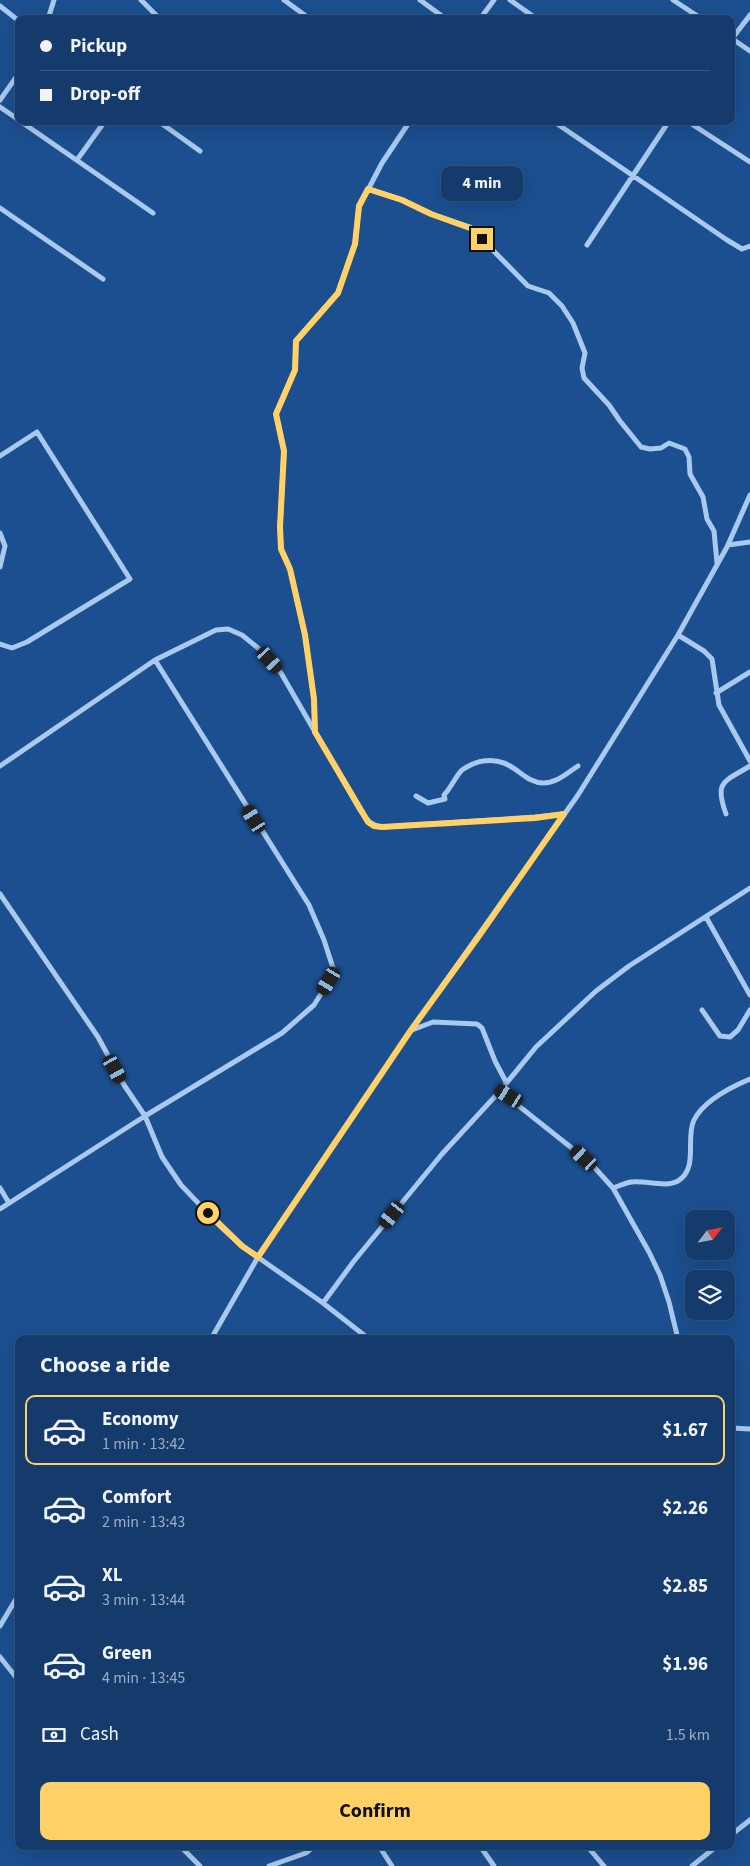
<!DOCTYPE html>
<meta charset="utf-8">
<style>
body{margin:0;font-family:"Source Sans 3",sans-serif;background:#214673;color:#f1f3f6;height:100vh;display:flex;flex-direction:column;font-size:19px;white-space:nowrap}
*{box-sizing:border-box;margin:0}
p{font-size:16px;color:#9dadc1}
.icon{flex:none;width:28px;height:28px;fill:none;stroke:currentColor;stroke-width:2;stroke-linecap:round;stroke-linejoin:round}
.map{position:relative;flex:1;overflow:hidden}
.side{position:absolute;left:15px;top:1335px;width:720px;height:515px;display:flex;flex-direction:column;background:#143b6b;border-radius:10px;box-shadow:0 5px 20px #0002,0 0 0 1px #33557e}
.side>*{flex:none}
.hud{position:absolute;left:15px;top:15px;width:720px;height:110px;border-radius:10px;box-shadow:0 5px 20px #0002,0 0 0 1px #33557e;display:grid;align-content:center;height:110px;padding:0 25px;background:#143b6b}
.needle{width:32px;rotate:58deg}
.fabs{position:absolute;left:685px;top:1210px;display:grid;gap:10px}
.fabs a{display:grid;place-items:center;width:50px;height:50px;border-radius:10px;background:#143b6b;box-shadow:0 5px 20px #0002,0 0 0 1px #33557e;font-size:25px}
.end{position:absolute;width:22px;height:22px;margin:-11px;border:6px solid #ffd166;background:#111;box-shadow:0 0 0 2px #111}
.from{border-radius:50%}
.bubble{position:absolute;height:35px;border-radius:10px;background:#143b6b;box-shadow:0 5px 20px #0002,0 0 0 1px #33557e;font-size:16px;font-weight:700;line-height:35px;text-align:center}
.car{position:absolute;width:15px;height:30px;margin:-15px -8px;border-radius:6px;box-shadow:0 0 4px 1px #0007;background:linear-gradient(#222 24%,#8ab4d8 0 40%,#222 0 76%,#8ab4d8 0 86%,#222 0)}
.hud b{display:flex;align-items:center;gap:18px;height:48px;font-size:19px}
.hud b+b{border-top:1px solid #33557e}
.hud i{width:12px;height:12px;background:#f1f3f6}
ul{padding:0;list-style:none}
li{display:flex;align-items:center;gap:15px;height:70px;margin:0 10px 8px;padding:0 15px;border:2px solid transparent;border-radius:10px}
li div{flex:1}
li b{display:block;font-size:19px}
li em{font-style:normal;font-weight:700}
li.on{border-color:#ffd166}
li>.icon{width:45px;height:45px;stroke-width:1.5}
h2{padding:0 25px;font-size:22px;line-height:60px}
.pay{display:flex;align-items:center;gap:12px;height:55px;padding:0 25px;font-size:19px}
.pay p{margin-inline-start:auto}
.button{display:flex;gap:10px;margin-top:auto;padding:10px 25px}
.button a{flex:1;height:58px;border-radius:10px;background:#ffd166;color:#111;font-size:20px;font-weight:700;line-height:58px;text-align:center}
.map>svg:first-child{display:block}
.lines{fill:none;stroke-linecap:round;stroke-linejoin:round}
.minor{stroke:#a9c9ee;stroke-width:5}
.route{stroke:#ffd166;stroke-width:6}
</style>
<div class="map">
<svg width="750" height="1866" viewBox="0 0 750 1866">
<rect width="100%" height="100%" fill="#1b4f8f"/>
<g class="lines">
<path class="minor" d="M141,0L160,19
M284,0L310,19
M420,0L446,19
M510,0L537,19
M673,0L702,19
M0,6L19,21
M48,19L54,0
M480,19L494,0
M731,38L750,51
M731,40L750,15
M0,100L19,73
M0,107L19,120
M20,121L153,213
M158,121L200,151
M553,121L727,240L742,249L750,246
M687,121L750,162
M77,160L105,121
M368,189L402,200L431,214L470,227L528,286L549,293L562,306L573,323L585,353L582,368L584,378L609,405L620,421L641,447L650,449L661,448L669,443L685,449L689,457L690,474L703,497L707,519L714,531L717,563
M0,208L103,279
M587,245L669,121
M0,456L37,432L130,579L27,642L12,648L0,644
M0,533L5,546L0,567
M728,545L750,542
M678,635L704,651L712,659L719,705L750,761
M716,693L750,672
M315,730L314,699L305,635L290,569L281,549L280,527L284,451L276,414L295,370L296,341L338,293L355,244L359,207L382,163L410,121
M0,766L155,660L216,630L228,629L242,635L258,648L281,673L360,810C367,820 370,825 383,827L535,817L564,814
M416,796L428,803L445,799L444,795C451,788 455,777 462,770C468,766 476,762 483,761C513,756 522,783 543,783C557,783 567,773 578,766
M726,814C714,781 724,782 750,766
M0,894L98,1037L124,1085L145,1116L162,1157L181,1185L221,1227L242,1246L323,1303L369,1339
M706,917L750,995
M702,1010L720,1036L730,1037L738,1030L750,1010
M412,1030L433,1022L477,1024L482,1028L495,1061L506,1082
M500,1091L573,1149L595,1168L613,1188L649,1252L660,1275L669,1302L678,1339
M0,1188L9,1203
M613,1188C619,1186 625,1183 631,1182C646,1180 665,1188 678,1181C699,1168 685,1138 694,1120C704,1100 731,1087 750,1079
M0,1209L145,1116L282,1033L314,1005L329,981L333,968L324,940L309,905L155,660
M323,1303L354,1261L442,1154L500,1091L536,1047L596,991L629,966L750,888
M211,1339L258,1257L411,1030L578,795L678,635L727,547L750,495
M731,1428L750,1429
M0,1626L19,1594
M0,1657L19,1681
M731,1835L750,1820
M180,1846L200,1866
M379,1846L392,1866
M480,1846L494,1866
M587,1846L604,1866
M269,1866L306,1853L314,1846
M692,1866L717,1846"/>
</g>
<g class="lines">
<path class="route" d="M208,1213L242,1246L258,1257L411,1030L479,936L564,814L535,818L382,827L374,826L368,822L315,732L314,699L305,635L290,569L281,549L280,527L284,451L276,414L295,370L296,341L338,293L355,244L359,206L368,189L402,200L431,214L470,228L482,239"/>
</g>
</svg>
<div class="fabs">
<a><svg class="needle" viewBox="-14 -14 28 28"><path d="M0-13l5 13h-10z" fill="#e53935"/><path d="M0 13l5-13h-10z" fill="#9dadc1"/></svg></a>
<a><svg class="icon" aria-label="layers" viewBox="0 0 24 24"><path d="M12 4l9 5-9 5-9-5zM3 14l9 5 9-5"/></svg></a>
</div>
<i class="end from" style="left:208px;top:1213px"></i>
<i class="end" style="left:482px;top:239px"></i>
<div class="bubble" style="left:441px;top:166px;width:82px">4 min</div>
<i class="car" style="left:270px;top:660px;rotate:138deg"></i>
<i class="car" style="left:254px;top:819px;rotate:328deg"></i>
<i class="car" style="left:329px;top:981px;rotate:211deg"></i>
<i class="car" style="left:115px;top:1069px;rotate:151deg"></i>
<i class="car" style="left:509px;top:1096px;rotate:301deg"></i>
<i class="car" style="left:584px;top:1158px;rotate:312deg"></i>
<i class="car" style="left:392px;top:1215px;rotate:219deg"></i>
<div class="hud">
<b><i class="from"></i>Pickup</b>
<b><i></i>Drop-off</b>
</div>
<section class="side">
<h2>Choose a ride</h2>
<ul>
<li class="on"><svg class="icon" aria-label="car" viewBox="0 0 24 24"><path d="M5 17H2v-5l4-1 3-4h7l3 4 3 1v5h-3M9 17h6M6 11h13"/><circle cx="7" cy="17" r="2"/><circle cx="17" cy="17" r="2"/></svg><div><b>Economy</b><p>1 min · 13:42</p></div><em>$1.67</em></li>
<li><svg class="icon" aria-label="car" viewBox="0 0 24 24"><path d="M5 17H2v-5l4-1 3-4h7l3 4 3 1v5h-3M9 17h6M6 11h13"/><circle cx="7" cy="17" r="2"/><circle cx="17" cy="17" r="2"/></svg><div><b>Comfort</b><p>2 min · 13:43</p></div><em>$2.26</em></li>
<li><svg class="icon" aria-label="car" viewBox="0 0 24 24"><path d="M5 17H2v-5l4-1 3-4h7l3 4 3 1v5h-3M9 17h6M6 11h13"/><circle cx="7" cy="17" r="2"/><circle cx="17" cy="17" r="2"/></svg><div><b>XL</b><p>3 min · 13:44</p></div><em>$2.85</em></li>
<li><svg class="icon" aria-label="car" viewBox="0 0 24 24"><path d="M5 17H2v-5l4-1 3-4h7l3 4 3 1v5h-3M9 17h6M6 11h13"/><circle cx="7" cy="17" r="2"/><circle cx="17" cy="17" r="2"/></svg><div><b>Green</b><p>4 min · 13:45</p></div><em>$1.96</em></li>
</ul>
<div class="pay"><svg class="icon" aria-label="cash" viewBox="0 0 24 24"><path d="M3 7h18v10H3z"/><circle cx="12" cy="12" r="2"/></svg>Cash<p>1.5 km</p></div>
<div class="button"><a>Confirm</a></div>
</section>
</div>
